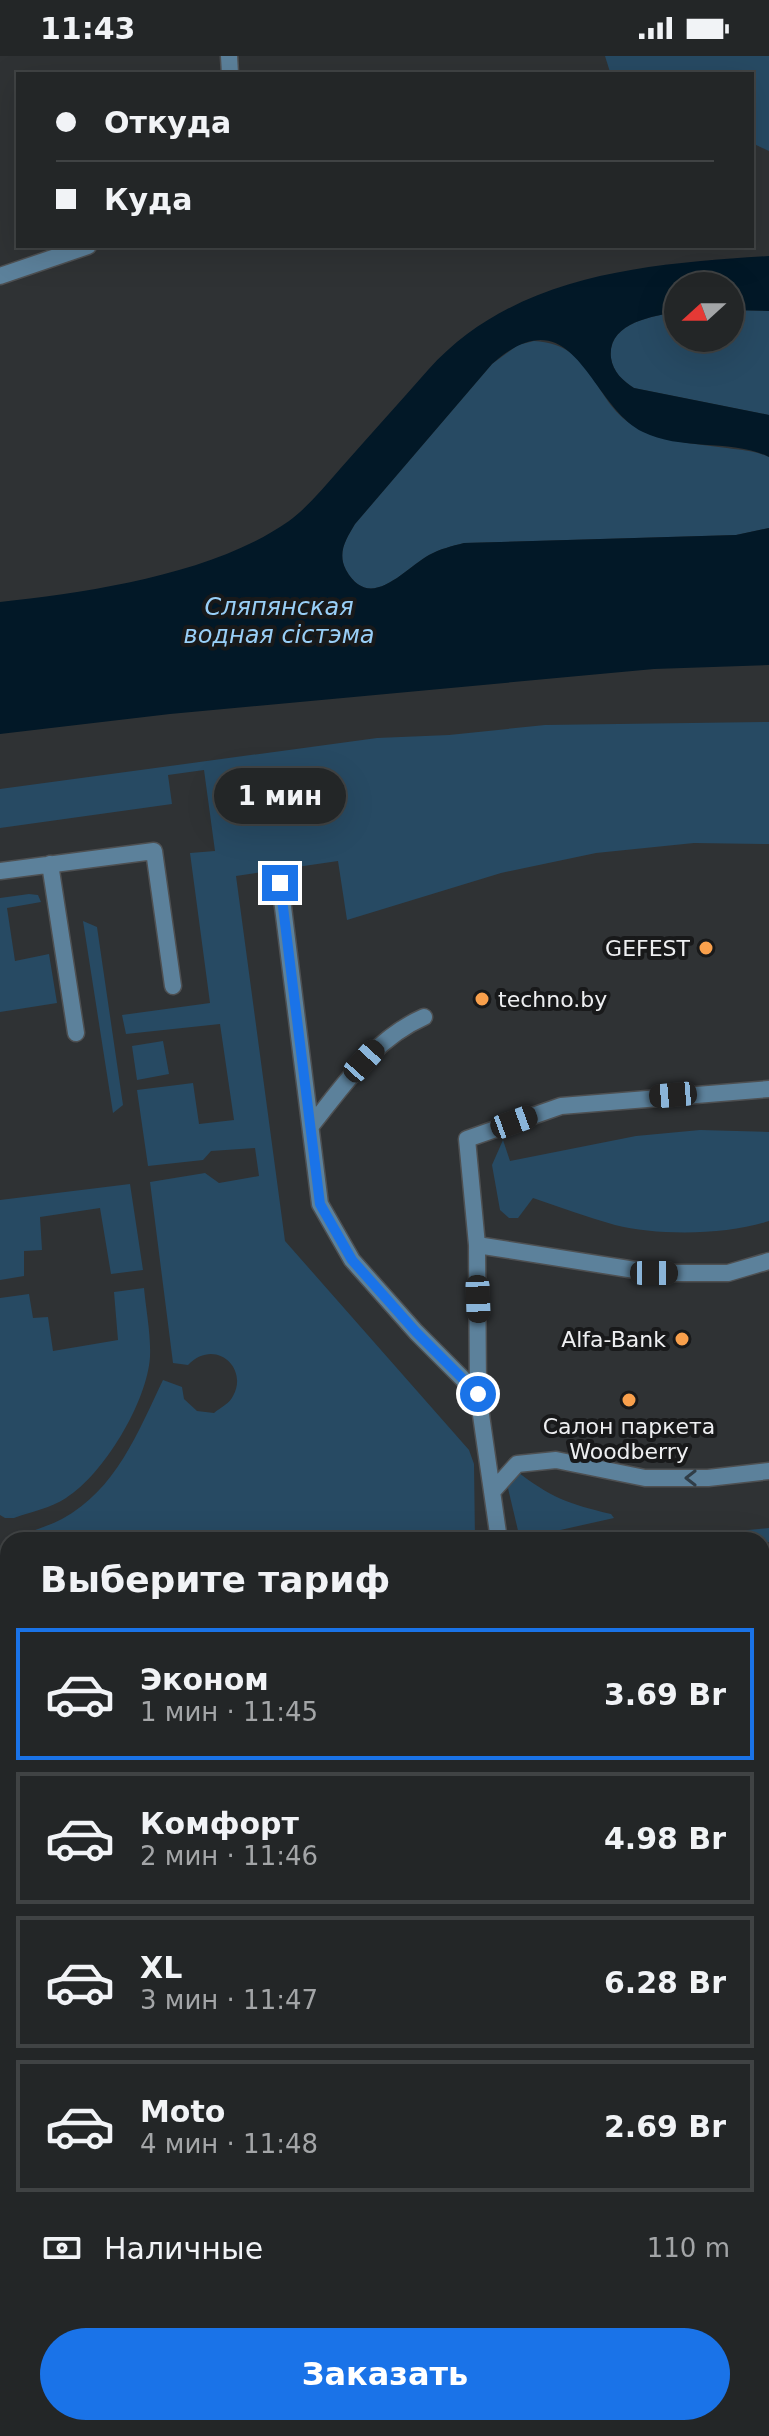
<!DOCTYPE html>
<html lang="ru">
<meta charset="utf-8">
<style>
body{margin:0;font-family:"DejaVu Sans",sans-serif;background:#2b2e2f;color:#f1f3f6;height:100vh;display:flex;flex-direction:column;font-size:30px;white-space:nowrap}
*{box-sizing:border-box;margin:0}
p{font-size:26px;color:#a3a5a7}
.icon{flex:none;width:44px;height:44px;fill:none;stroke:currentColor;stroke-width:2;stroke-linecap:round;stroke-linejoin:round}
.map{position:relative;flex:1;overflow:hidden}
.sheet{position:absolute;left:0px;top:1476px;width:770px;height:904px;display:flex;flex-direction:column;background:#232627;border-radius:24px 24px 0 0;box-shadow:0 8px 32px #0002,0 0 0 2px #404344}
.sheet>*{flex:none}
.guide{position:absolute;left:16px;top:16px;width:738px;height:176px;border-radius:0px;box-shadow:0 8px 32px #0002,0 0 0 2px #404344;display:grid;align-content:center;height:176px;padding:0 40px;background:#232627}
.needle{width:52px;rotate:249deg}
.fabs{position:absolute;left:664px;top:216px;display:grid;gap:16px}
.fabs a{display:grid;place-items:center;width:80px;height:80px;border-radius:50%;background:#232627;box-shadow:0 8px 32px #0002,0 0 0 2px #404344;font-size:40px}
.end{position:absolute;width:36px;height:36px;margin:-18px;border:10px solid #1a73e8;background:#fff;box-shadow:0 0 0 4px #fff}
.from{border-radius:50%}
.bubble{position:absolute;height:56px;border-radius:28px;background:#232627;box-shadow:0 8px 32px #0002,0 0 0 2px #404344;font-size:26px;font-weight:700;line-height:56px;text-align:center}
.car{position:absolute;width:24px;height:48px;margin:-24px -12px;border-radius:10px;box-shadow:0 0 6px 2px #0007;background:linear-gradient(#222 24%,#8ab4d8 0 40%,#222 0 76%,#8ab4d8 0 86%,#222 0)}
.guide b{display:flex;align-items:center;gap:28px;height:76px;font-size:30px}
.guide b+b{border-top:2px solid #404344}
.guide i{width:20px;height:20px;background:#f1f3f6}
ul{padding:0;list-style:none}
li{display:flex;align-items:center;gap:24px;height:132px;margin:0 16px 12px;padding:0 24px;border:4px solid #404344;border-radius:0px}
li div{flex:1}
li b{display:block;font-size:30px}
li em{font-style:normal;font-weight:700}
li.current{border-color:#1a73e8}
li>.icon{width:72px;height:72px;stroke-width:1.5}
h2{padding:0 40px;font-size:36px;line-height:96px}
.pay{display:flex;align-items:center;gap:20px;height:88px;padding:0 40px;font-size:30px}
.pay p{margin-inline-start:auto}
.primary-button{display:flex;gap:16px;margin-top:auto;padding:16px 40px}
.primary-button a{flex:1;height:92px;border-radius:48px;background:#1a73e8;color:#fff;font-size:32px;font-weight:700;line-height:92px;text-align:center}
.status{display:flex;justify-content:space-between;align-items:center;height:56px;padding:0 40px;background:#232627;direction:ltr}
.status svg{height:22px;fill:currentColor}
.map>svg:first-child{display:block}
.green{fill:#274a63}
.water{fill:#021827}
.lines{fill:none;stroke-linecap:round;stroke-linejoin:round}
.lane-casing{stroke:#4e5052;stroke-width:19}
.street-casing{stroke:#4e5052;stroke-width:19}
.secondary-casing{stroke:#4e5052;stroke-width:19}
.primary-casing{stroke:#4e5052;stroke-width:23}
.lane{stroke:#5c819b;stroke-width:16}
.street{stroke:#5c819b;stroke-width:16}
.secondary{stroke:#71add8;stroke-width:16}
.primary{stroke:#91cefa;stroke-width:20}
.oneway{stroke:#303d47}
.route{stroke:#1a73e8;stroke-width:10}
.poi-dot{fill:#f9a04c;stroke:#18191a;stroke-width:3}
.labels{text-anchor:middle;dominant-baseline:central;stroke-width:8;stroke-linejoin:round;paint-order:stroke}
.poi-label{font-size:22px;fill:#eeeff1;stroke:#18191a;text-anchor:end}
.water-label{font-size:24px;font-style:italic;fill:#99cff7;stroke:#18191a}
</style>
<div class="status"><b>11:43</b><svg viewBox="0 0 49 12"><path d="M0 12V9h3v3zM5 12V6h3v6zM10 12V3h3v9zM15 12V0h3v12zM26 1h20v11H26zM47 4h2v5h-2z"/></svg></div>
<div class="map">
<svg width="769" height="2380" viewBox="0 0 769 2380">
<rect width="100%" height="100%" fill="#2f3234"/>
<path class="green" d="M605,0H769V95L752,87V18H615L610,16Z
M730,254L769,255V359L634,332C623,325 613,316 611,302C607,267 652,260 678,256V282H730Z
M534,285C595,288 592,345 633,369C663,386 694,388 727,392C741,394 756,395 769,401V472L736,479L464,487C452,490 440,493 429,499C404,513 370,557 346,514C337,497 346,483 355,468L492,308L518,289Z
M769,666V788L694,787L596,797L501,817L347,864L338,805L236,820L285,1185L469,1394L474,1408L475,1484H8V1553L0,1554V1495L6,1494L4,1485C23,1478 44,1472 62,1463C116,1434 138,1376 163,1324L182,1331L184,1343L197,1355L214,1357C220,1352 230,1347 233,1340C249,1312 215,1281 188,1309L173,1307L150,1126L205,1117L219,1127L259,1120L255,1092L211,1095L203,1104L148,1110L137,1034L193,1027L199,1068L234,1064L220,968L126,978L122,959L210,947L190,797L215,795L204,714L168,719L172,748L0,772V733L377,682L449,679L545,669Z
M29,838L38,839L41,846L7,852L15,905L49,898L57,947L0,956V842Z
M83,865L97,871L123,1049L113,1057Z
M163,985L169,1018L137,1024L132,990Z
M700,1074L769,1076V1165C728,1179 658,1180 615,1169C587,1161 560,1151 533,1142L518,1162H509L500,1154L492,1109L503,1084L510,1105L636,1080Z
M130,1128L143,1214L111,1218L100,1152L40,1161L42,1194L24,1195V1220L0,1224V1144Z
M144,1232C146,1254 151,1279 150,1301C147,1346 104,1418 66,1442C51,1452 30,1456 14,1462H5L0,1459V1242L29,1238L33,1262L48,1261L53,1295L118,1284L114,1236Z
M515,1414C550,1441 568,1448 611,1458L614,1462L520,1483L507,1428Z
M769,1472V1486L762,1488V1484H652L650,1476L705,1478Z"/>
<path class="water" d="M769,200V255L730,254V230H678V256C652,260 607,267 611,302C613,316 623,325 634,332L769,359V401C734,383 681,395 643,376C588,349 575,235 492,308L355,468C346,483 337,497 346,514C370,557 404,513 429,499C440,493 452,490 464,487L736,479L769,472V609L654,613L170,658L0,678V546C90,536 214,518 289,465C308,451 324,431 340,413C369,380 399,347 428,314C515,217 648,208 769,200Z"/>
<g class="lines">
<defs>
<path id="lane" d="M50,808L76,977
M0,815L154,795L173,930
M280,827L320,1148L352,1204L416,1276L478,1338
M311,1070C344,1029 374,983 424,961
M477,1189L654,1217H728L769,1205
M492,1436L517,1408L556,1404L645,1422H708L769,1415
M499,1484L478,1338L477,1189L467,1083L561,1050L769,1033"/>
<path id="street" d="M229,0L230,18
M0,220L88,190"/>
<path id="secondary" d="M0,2205L8,2246
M32,2372L34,2380"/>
<path id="primary" d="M762,1524L769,1522
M762,1598L769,1596
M0,1650L8,1649
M0,1721L8,1720"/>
</defs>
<use href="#lane" class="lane-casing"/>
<use href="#street" class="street-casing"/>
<use href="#secondary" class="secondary-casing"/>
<use href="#primary" class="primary-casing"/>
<use href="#lane" class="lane"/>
<use href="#street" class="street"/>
<use href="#secondary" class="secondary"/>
<use href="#primary" class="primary"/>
</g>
<defs><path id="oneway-chevron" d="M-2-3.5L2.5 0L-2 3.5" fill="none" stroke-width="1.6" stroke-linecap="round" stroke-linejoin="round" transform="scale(2)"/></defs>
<use class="oneway" href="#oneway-chevron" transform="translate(691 1422) rotate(-180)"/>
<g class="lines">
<path class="route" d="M280,827L320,1148L352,1204L416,1276L478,1338"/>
</g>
<g class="poi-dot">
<circle cx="706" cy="892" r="8"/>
<circle cx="482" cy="943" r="8"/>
<circle cx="682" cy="1283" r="8"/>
<circle cx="629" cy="1344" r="8"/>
</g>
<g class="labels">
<g class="poi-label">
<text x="690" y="892">GEFEST</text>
<text x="498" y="943" text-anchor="start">techno.by</text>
<text x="666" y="1283">Alfa-Bank</text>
<text x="629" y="1370" text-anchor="middle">Салон паркета<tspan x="629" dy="25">Woodberry</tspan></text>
</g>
<g class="water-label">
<text x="279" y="551">Сляпянская<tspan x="279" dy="28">водная сістэма</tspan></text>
</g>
</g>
</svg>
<div class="fabs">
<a><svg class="needle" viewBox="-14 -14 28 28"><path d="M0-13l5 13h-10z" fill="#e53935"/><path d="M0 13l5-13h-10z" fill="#a3a5a7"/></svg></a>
</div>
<i class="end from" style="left:478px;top:1338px"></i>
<i class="end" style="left:280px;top:827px"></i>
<div class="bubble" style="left:214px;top:712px;width:132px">1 мин</div>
<i class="car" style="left:364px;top:1005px;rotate:42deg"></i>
<i class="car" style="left:673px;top:1039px;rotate:265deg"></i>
<i class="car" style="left:514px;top:1066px;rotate:70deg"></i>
<i class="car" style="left:654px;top:1217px;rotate:90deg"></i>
<i class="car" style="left:478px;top:1243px;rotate:178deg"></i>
<div class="guide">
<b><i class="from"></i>Откуда</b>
<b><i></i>Куда</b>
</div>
<section class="sheet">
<h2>Выберите тариф</h2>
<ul>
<li class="current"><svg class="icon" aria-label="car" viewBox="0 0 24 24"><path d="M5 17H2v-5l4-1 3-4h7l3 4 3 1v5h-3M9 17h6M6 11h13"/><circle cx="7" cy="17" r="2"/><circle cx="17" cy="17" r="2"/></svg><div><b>Эконом</b><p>1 мин · 11:45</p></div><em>3.69 Br</em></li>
<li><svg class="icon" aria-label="car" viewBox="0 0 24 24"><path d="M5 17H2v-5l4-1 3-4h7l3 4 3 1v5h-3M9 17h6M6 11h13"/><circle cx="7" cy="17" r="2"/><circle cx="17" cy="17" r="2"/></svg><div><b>Комфорт</b><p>2 мин · 11:46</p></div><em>4.98 Br</em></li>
<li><svg class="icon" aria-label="car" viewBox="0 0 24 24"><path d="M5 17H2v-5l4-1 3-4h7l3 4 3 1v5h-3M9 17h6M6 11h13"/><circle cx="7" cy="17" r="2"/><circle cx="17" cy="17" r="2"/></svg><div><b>XL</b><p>3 мин · 11:47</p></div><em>6.28 Br</em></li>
<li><svg class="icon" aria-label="car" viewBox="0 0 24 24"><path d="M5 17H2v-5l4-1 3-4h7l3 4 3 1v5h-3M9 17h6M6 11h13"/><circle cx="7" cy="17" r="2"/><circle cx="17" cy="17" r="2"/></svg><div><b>Moto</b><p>4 мин · 11:48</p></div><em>2.69 Br</em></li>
</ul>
<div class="pay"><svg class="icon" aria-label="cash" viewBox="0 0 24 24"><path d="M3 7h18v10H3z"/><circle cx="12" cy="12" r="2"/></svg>Наличные<p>110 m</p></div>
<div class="primary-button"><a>Заказать</a></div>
</section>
</div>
